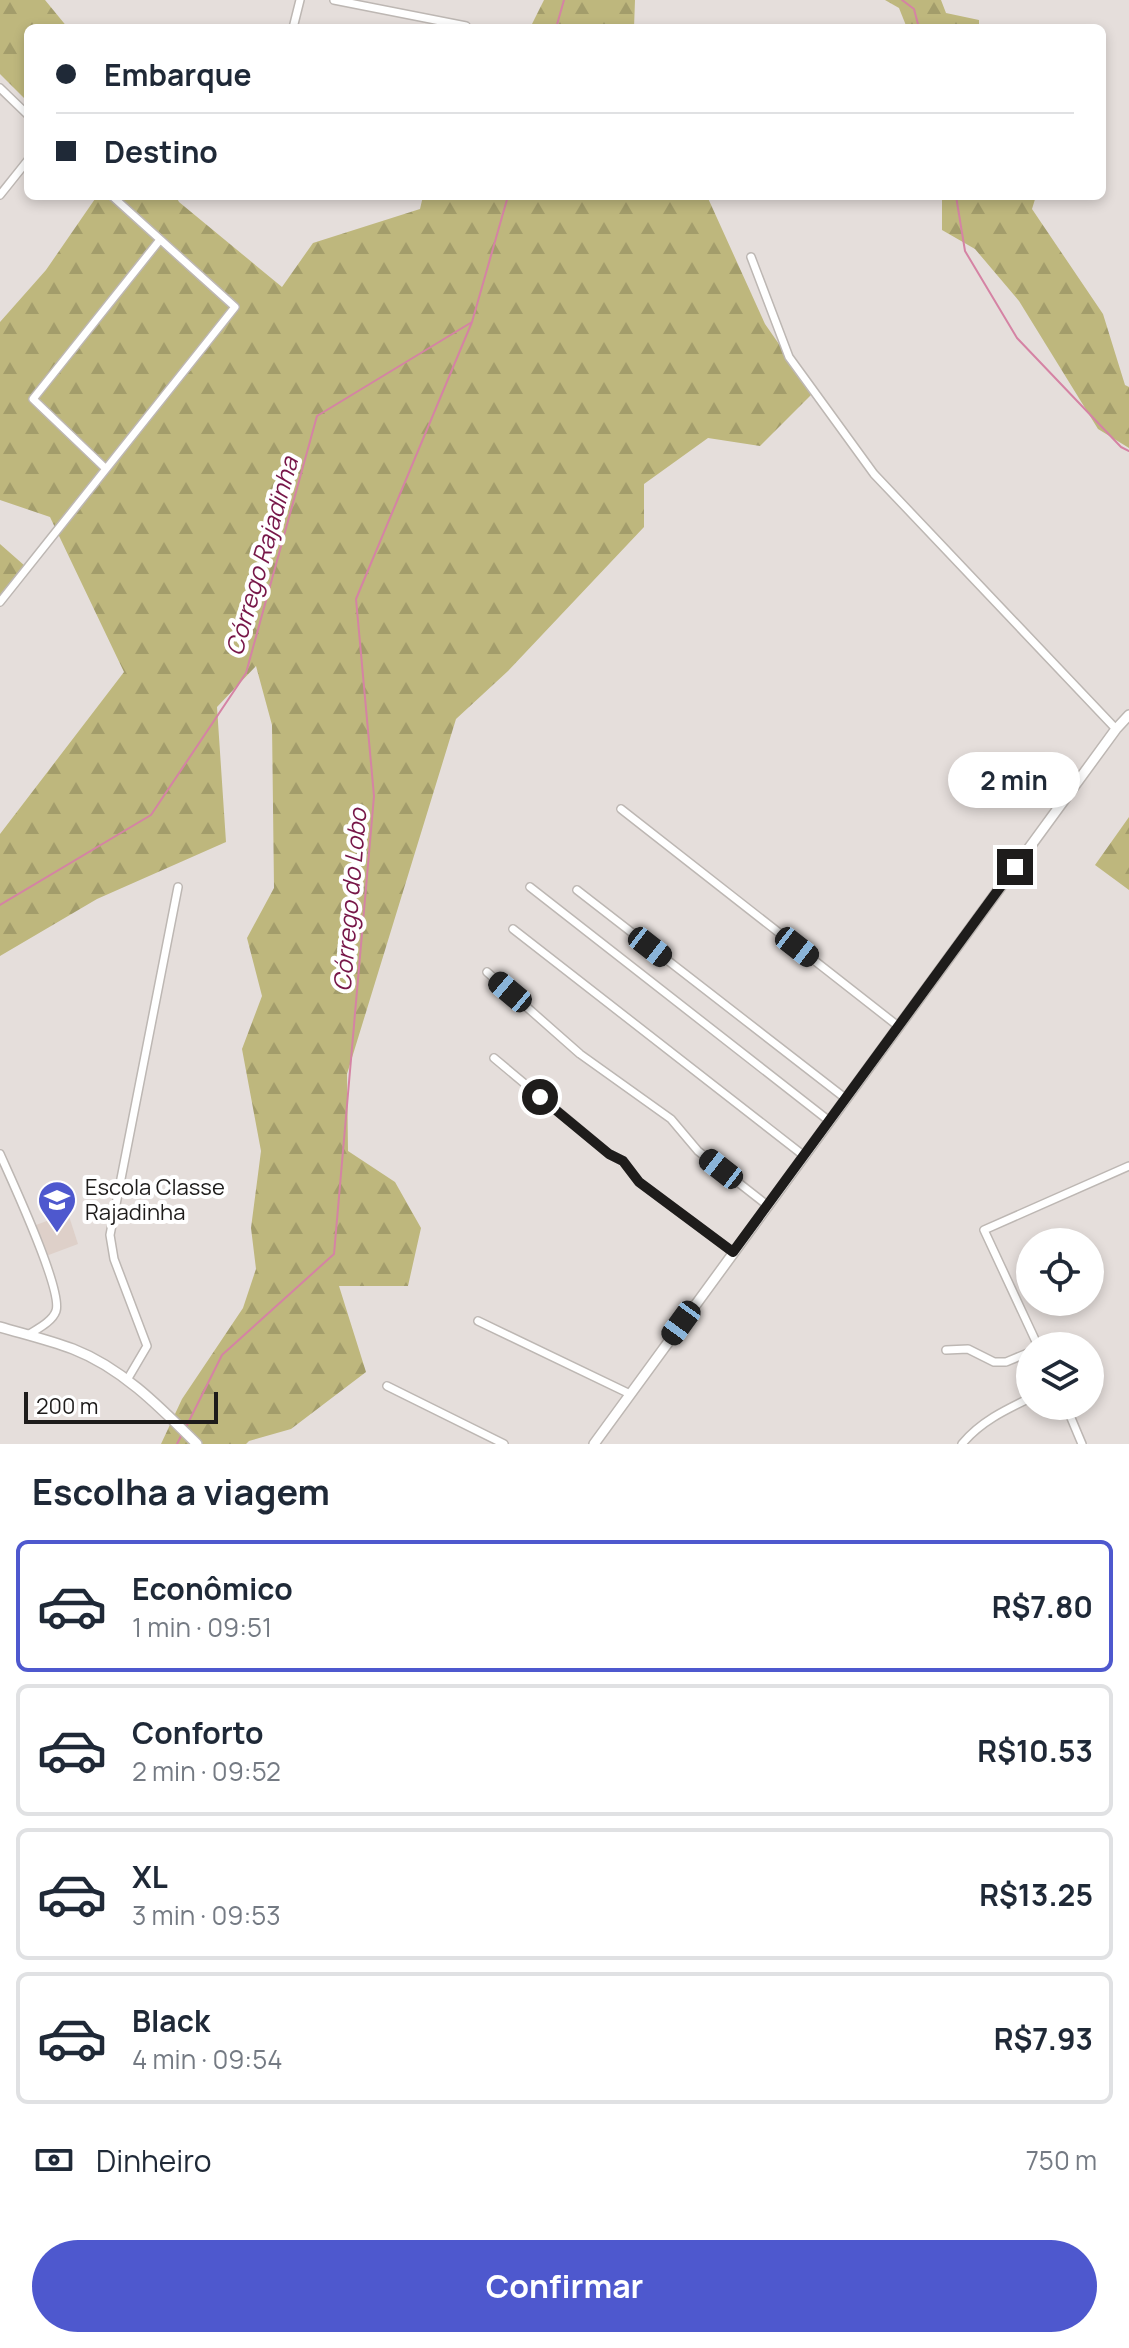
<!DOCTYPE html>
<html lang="pt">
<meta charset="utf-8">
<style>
body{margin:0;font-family:Manrope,sans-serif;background:#f2f2f3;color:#1f2937;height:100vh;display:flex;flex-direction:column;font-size:30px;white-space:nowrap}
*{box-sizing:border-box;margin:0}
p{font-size:26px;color:#747a83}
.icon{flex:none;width:44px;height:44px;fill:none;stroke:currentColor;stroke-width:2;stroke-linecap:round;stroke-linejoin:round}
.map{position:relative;height:1444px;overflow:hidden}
.details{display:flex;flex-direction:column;background:#fff;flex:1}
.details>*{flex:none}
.guide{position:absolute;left:24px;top:24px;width:1082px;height:176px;border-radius:12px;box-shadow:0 4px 12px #0003;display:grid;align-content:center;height:176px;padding:0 32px;background:#fff}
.buttons{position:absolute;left:1016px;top:1228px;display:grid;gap:16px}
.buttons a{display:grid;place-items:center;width:88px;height:88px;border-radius:50%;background:#fff;box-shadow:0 4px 12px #0003;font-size:40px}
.scale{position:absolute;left:24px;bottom:20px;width:194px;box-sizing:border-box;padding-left:8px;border:4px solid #1e1c1b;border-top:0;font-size:22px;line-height:28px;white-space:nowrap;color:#1e1c1b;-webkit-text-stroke:6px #fff;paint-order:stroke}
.end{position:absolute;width:36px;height:36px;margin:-18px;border:10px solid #1e1c1b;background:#fff;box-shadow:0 0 0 4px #fff}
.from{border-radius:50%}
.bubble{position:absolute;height:56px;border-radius:28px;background:#fff;box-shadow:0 4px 12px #0003;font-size:26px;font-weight:700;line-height:56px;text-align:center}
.car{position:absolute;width:24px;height:48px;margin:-24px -12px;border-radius:10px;box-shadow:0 0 6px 2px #0007;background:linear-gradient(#222 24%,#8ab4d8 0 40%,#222 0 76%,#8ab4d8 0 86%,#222 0)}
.guide b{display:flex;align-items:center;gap:28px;height:76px;font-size:30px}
.guide b+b{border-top:2px solid #e0e1e3}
.guide i{width:20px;height:20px;background:#1f2937}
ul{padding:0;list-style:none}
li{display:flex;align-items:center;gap:24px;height:132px;margin:0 16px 12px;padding:0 16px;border:4px solid #e0e1e3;border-radius:12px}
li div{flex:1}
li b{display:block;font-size:30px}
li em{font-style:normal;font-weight:700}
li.current{border-color:#4e58ce}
li>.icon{width:72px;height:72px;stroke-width:1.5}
h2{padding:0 32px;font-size:36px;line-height:96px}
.pay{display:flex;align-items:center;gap:20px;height:88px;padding:0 32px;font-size:30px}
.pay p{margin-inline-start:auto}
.cta{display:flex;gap:16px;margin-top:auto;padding:16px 32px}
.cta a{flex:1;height:92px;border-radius:48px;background:#4e58ce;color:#fff;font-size:32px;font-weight:700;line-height:92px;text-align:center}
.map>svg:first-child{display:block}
.built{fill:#ded0c9}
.forest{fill:url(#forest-firs)}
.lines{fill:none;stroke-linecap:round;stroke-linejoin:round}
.stream{stroke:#d583a4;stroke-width:2}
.minor-casing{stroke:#bdb7b3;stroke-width:10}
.tertiary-casing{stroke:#bdb7b3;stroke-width:12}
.minor{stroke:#fff;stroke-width:7}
.tertiary{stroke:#fff;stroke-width:9}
.route{stroke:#1e1c1b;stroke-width:10}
.labels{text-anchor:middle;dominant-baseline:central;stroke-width:8;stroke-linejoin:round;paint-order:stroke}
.poi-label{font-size:22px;fill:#1e1c1b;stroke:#fff;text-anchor:start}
.water-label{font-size:24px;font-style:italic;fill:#771648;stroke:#fff}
</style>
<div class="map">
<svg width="1129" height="1444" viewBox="0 0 1129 1444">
<defs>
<pattern id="forest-firs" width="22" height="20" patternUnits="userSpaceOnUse" patternTransform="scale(2)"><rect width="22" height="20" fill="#beb77d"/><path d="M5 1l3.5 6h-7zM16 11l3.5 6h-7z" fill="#a39d6b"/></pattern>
</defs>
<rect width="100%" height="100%" fill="#e5dedb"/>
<path class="built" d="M68,1213L78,1244L46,1256L36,1225Z"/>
<path class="forest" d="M0,0H45L68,28H28V102L0,74Z
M544,0H635L634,28H530Z
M885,0H941L946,13L979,20V28H907L899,8Z
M97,196H176L179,202L282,287L313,243L420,209L423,196H707L765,324L813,393L760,446L708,438L644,484V527L508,671L456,719L347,1074L348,1151L395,1182L421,1228L408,1286H339L366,1372L291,1429L249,1441L246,1444H161L182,1399L243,1308L256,1269L251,1228L261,1151L242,1049L262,996L247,938L274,888L272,725L256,666L217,707L226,842L97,899L0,956V834L124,672L50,517L0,500V322L46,270Z
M942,196H1036L1032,209L1103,314L1125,385L1129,387V448L1098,429L1019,301L975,249L942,230Z
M0,544L25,566L0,598Z
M1129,817V890L1095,865Z"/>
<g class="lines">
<path class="stream" d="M902,0L914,9L919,28
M556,28L564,0
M956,196L965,251L1017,338L1121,447L1129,451
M0,905L151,815L246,673L317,416L472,322L508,196
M185,1429L222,1355L334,1254L374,796L356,599L472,322
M177,1444L182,1434"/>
<defs>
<path id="minor" d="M334,0L466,26
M293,28L300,0
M0,88L28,115
M0,195L28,160
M751,257L789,357L874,474L1116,729
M105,468L33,399L159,241
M0,602L235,307L112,196
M621,809L898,1026
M530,887L828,1120
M577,890L845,1098
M513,929L803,1155
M487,972L580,1054L671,1119L698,1151L767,1205
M494,1058L609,1154L623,1161L639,1182L733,1252
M0,1154C11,1179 63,1290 56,1311C52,1322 37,1329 28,1335
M478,1321L630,1394
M1038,1346L984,1230L1129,1166
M946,1350L968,1349L994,1362H1006L1030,1352
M127,1380L147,1346L114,1259L110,1235L178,887
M387,1386L504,1444
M1066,1406L1082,1444
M962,1444C980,1422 1005,1410 1030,1398"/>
<path id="tertiary" d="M0,1327C24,1334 49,1340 73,1349C122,1368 160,1407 197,1444
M594,1444L1116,729L1129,715"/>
</defs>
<use href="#minor" class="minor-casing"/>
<use href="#tertiary" class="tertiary-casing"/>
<use href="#minor" class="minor"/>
<use href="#tertiary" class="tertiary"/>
</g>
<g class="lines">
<path class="route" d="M540,1097L609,1154L623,1161L639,1182L733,1252L1015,867"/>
</g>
<defs>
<symbol id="school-pin" viewBox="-11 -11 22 30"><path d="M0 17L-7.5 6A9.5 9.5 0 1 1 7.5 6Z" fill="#4e58ce" stroke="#fff"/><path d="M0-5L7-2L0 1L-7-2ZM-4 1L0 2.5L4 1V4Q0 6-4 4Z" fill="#fff"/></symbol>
</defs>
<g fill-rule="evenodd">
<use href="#school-pin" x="35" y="1178" width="44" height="60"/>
</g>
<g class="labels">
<g class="poi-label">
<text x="85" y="1187">Escola Classe<tspan x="85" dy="25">Rajadinha</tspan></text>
</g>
<g class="water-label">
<text transform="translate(261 556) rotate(-74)">Córrego Rajadinha</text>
<text transform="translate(349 900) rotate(-85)">Córrego do Lobo</text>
</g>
</g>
</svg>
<div class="buttons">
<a><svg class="icon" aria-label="locate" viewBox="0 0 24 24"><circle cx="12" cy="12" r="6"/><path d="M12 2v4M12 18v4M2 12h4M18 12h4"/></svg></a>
<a><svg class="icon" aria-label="layers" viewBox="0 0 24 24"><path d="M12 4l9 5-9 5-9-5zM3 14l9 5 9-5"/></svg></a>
</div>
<div class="scale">200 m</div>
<i class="end from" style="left:540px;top:1097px"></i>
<i class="end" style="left:1015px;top:867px"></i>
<div class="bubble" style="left:948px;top:752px;width:132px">2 min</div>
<i class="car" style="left:650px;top:947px;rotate:128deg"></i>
<i class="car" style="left:797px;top:947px;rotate:128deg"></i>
<i class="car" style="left:510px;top:992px;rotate:310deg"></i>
<i class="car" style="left:721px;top:1169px;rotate:308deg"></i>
<i class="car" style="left:681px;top:1323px;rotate:216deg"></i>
<div class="guide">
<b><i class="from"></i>Embarque</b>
<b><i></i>Destino</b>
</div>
</div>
<section class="details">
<h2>Escolha a viagem</h2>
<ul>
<li class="current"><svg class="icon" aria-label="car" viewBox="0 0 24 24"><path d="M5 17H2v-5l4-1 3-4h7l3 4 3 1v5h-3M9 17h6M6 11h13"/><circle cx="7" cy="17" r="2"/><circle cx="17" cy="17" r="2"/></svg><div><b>Econômico</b><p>1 min · 09:51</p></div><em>R$7.80</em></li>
<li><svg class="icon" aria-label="car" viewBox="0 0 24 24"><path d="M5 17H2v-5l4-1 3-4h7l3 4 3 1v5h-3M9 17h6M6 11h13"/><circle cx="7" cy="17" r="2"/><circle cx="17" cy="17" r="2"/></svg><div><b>Conforto</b><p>2 min · 09:52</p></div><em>R$10.53</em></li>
<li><svg class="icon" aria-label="car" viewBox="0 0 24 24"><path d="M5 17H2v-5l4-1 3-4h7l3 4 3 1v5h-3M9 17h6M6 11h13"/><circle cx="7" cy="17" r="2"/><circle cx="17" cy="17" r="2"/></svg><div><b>XL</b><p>3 min · 09:53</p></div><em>R$13.25</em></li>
<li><svg class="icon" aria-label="car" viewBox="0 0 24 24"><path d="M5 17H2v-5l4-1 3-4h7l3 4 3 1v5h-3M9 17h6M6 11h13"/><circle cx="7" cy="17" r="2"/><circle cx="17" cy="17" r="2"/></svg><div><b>Black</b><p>4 min · 09:54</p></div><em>R$7.93</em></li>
</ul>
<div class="pay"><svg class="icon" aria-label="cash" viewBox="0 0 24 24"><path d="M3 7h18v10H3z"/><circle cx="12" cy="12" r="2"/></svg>Dinheiro<p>750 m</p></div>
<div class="cta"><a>Confirmar</a></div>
</section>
